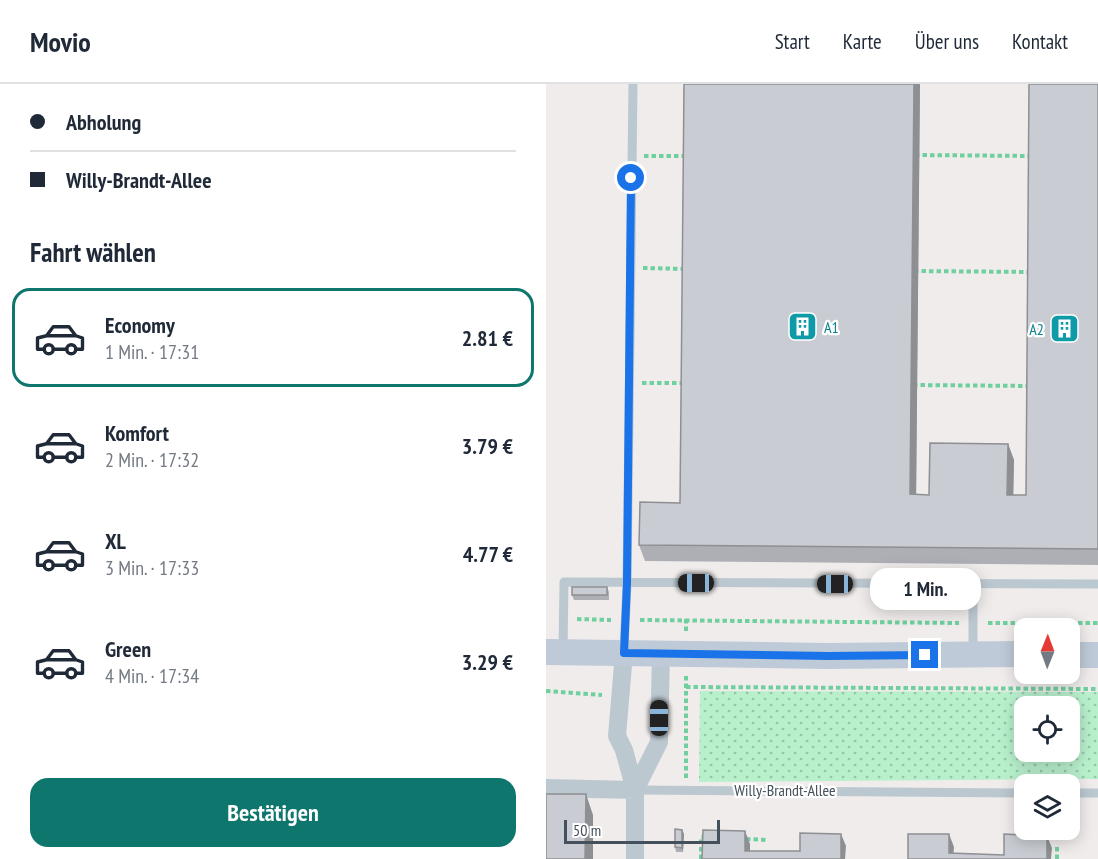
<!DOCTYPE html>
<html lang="de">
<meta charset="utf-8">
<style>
body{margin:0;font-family:"PT Sans Narrow",sans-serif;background:#f2f2f3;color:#1f2937;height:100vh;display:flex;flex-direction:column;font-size:22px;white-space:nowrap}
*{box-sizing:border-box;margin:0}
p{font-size:20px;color:#747a83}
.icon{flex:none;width:33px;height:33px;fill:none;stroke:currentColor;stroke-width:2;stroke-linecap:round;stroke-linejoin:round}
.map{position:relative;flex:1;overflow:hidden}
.sheet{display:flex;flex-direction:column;background:#fff;width:546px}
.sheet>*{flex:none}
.banner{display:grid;align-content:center;height:132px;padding:0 30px;background:#fff}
.needle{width:39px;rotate:1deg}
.fabs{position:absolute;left:468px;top:534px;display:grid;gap:12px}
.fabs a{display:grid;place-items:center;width:66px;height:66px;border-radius:12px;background:#fff;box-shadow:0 3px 15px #0003;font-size:30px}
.scale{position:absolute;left:18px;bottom:15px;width:156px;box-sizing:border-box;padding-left:6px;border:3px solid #44505b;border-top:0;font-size:16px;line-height:21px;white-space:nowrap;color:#44505b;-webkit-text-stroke:4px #fff;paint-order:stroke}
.end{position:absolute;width:27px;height:27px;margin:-14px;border:8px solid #1a73e8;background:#fff;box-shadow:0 0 0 3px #fff}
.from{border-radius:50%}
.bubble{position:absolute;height:42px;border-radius:18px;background:#fff;box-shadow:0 3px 15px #0003;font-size:20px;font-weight:800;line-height:42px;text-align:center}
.car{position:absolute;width:18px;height:36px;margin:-18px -9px;border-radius:8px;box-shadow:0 0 4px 2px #0007;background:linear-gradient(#222 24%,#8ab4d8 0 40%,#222 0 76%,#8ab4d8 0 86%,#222 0)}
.banner b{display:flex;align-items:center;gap:21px;height:57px;font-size:22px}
.banner b+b{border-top:2px solid #e0e1e3}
.banner i{width:15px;height:15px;background:#1f2937}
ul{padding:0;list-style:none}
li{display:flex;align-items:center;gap:18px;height:99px;margin:0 12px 9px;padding:0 18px;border:3px solid transparent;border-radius:18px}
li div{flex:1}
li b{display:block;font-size:22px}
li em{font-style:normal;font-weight:800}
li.current{border-color:#0f766e}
li>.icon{width:54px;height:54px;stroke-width:1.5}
h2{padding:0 30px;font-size:27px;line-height:72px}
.cta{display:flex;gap:12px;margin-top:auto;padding:12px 30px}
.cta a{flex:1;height:69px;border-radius:18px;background:#0f766e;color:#fff;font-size:24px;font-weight:800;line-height:69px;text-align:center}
header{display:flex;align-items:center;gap:36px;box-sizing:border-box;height:84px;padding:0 30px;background:#fff;border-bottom:2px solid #e0e1e3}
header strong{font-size:28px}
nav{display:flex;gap:33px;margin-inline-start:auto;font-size:21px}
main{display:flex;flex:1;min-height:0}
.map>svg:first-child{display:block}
.grass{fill:url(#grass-dots);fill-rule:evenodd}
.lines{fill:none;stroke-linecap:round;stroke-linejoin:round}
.path{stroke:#6fcf9e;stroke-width:4;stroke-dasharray:4.5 3;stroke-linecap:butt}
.service{stroke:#bcc8d0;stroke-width:9}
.minor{stroke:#bcc8d0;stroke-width:18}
.secondary{stroke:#becad7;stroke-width:26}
.wall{fill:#adafb5}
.shaded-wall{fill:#8d8f93}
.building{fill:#c9ccd2;stroke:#8d8f93;stroke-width:1.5}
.route{stroke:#1a73e8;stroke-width:8}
.labels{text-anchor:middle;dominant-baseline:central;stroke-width:4.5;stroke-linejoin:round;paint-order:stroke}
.culture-label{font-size:16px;fill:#0d838f;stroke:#fff;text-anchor:start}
.street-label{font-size:16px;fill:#44505b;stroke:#fff}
</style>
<header>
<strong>Movio</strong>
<nav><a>Start</a><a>Karte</a><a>Über uns</a><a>Kontakt</a></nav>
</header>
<main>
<section class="sheet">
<div class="banner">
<b><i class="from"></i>Abholung</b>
<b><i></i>Willy-Brandt-Allee</b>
</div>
<h2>Fahrt wählen</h2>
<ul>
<li class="current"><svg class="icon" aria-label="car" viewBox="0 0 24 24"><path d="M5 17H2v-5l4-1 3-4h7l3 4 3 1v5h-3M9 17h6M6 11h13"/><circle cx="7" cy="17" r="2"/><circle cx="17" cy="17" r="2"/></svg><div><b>Economy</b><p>1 Min. · 17:31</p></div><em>2.81 €</em></li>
<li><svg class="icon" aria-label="car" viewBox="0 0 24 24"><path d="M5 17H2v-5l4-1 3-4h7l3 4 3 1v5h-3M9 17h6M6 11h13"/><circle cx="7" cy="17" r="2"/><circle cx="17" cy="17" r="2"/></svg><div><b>Komfort</b><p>2 Min. · 17:32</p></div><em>3.79 €</em></li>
<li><svg class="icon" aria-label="car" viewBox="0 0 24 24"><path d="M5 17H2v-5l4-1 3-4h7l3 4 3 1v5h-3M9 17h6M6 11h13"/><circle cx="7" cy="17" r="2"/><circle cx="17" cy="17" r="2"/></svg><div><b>XL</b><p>3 Min. · 17:33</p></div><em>4.77 €</em></li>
<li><svg class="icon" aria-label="car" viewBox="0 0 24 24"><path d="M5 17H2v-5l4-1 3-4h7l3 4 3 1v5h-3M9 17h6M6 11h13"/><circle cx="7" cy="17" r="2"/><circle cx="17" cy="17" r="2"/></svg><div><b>Green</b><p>4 Min. · 17:34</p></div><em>3.29 €</em></li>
</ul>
<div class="cta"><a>Bestätigen</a></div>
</section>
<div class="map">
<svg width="552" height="775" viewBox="0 0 552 775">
<defs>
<pattern id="grass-dots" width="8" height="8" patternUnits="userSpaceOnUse" patternTransform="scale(1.5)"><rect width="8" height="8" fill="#b8f0cc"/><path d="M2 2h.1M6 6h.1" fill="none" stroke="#97c5a9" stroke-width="1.8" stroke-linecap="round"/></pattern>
</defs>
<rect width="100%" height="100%" fill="#f0ecec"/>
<path class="grass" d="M154,607L552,608V695L153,698ZM478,622H524V668H478Z"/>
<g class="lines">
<path class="path" d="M369,71L487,72
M98,72H142
M97,184L141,185
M368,187L486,188
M96,299H140
M367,301L486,302
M31,535L65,536
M140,535V550
M94,536L413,539
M442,539H552
M140,603L552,605
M0,607L56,611
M140,694V590
M200,755L222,756
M155,775V753H160
M511,775V760"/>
<path class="service" d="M78,566L81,499L87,0
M17,568L18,498L552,500
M427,568V500
M89,706L478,709
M524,709H552"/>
<path class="minor" d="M78,569L71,652L78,666L89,706V775
M0,704L89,706
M89,706L113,658L115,569"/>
<path class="secondary" d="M0,568L283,572L478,570
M524,571H552"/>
</g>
<path class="wall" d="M138,0H374L370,410L383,411L462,360L468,376L467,411H480L552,0V481L99,477L93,461L134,419Z
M61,503L63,508V516H28L26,511Z
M403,507L404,511V519H391L389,514Z
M136,746L138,750L137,768H130L129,763Z"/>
<path class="shaded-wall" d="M368,0H374L370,426L364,410Z
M462,360L468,376L467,427L461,411Z
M40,710L47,731V775H39Z
M136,746L138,750L137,768L136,764Z
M199,747L204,760V775L199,767Z
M295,750L300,762L299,775H295Z
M403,750L408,763L407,775L403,769Z
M501,752L506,764L505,775H501Z"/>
<path class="building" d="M138,0H368L364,410L383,411L384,359L462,360L461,411H480L483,0H552V465L93,461L94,418L134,419Z
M26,503H61V511H26Z
M390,507H403L402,514H389Z
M0,710H40L39,775H0Z
M129,745L136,746V764L129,763Z
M157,746L199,747V767H254V749L295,750V775H156Z
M362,750H403V769L458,771V750L501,752V775H362Z"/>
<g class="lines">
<path class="route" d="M85,94L81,499L78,569L283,572L379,571"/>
</g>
<defs>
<symbol id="building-square" viewBox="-11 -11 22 22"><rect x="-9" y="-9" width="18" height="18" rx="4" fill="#0f9aa8" stroke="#fff"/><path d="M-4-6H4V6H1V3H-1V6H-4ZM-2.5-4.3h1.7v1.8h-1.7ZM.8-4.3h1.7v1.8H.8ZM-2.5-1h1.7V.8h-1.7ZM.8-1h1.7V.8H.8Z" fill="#fff"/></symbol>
</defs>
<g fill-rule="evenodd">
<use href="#building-square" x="240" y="226" width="33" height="33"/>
<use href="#building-square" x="502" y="228" width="33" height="33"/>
</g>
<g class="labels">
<g class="culture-label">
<text x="278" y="243">A1</text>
<text x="498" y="245" text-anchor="end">A2</text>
</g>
<g class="street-label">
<text x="239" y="706">Willy-Brandt-Allee</text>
</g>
</g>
</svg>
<div class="fabs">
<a><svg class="needle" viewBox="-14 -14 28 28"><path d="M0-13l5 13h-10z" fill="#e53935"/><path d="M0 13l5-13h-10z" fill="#747a83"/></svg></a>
<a><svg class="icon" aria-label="locate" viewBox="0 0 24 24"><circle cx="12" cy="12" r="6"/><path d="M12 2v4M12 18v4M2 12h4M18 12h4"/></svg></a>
<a><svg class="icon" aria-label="layers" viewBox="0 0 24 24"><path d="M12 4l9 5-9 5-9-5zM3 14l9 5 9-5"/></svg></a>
</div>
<div class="scale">50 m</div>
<i class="end from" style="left:85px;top:94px"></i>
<i class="end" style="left:379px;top:571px"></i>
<div class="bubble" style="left:324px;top:484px;width:111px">1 Min.</div>
<i class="car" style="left:150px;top:499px;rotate:270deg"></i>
<i class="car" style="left:289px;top:500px;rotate:270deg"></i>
<i class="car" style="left:113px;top:634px;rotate:0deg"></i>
</div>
</main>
